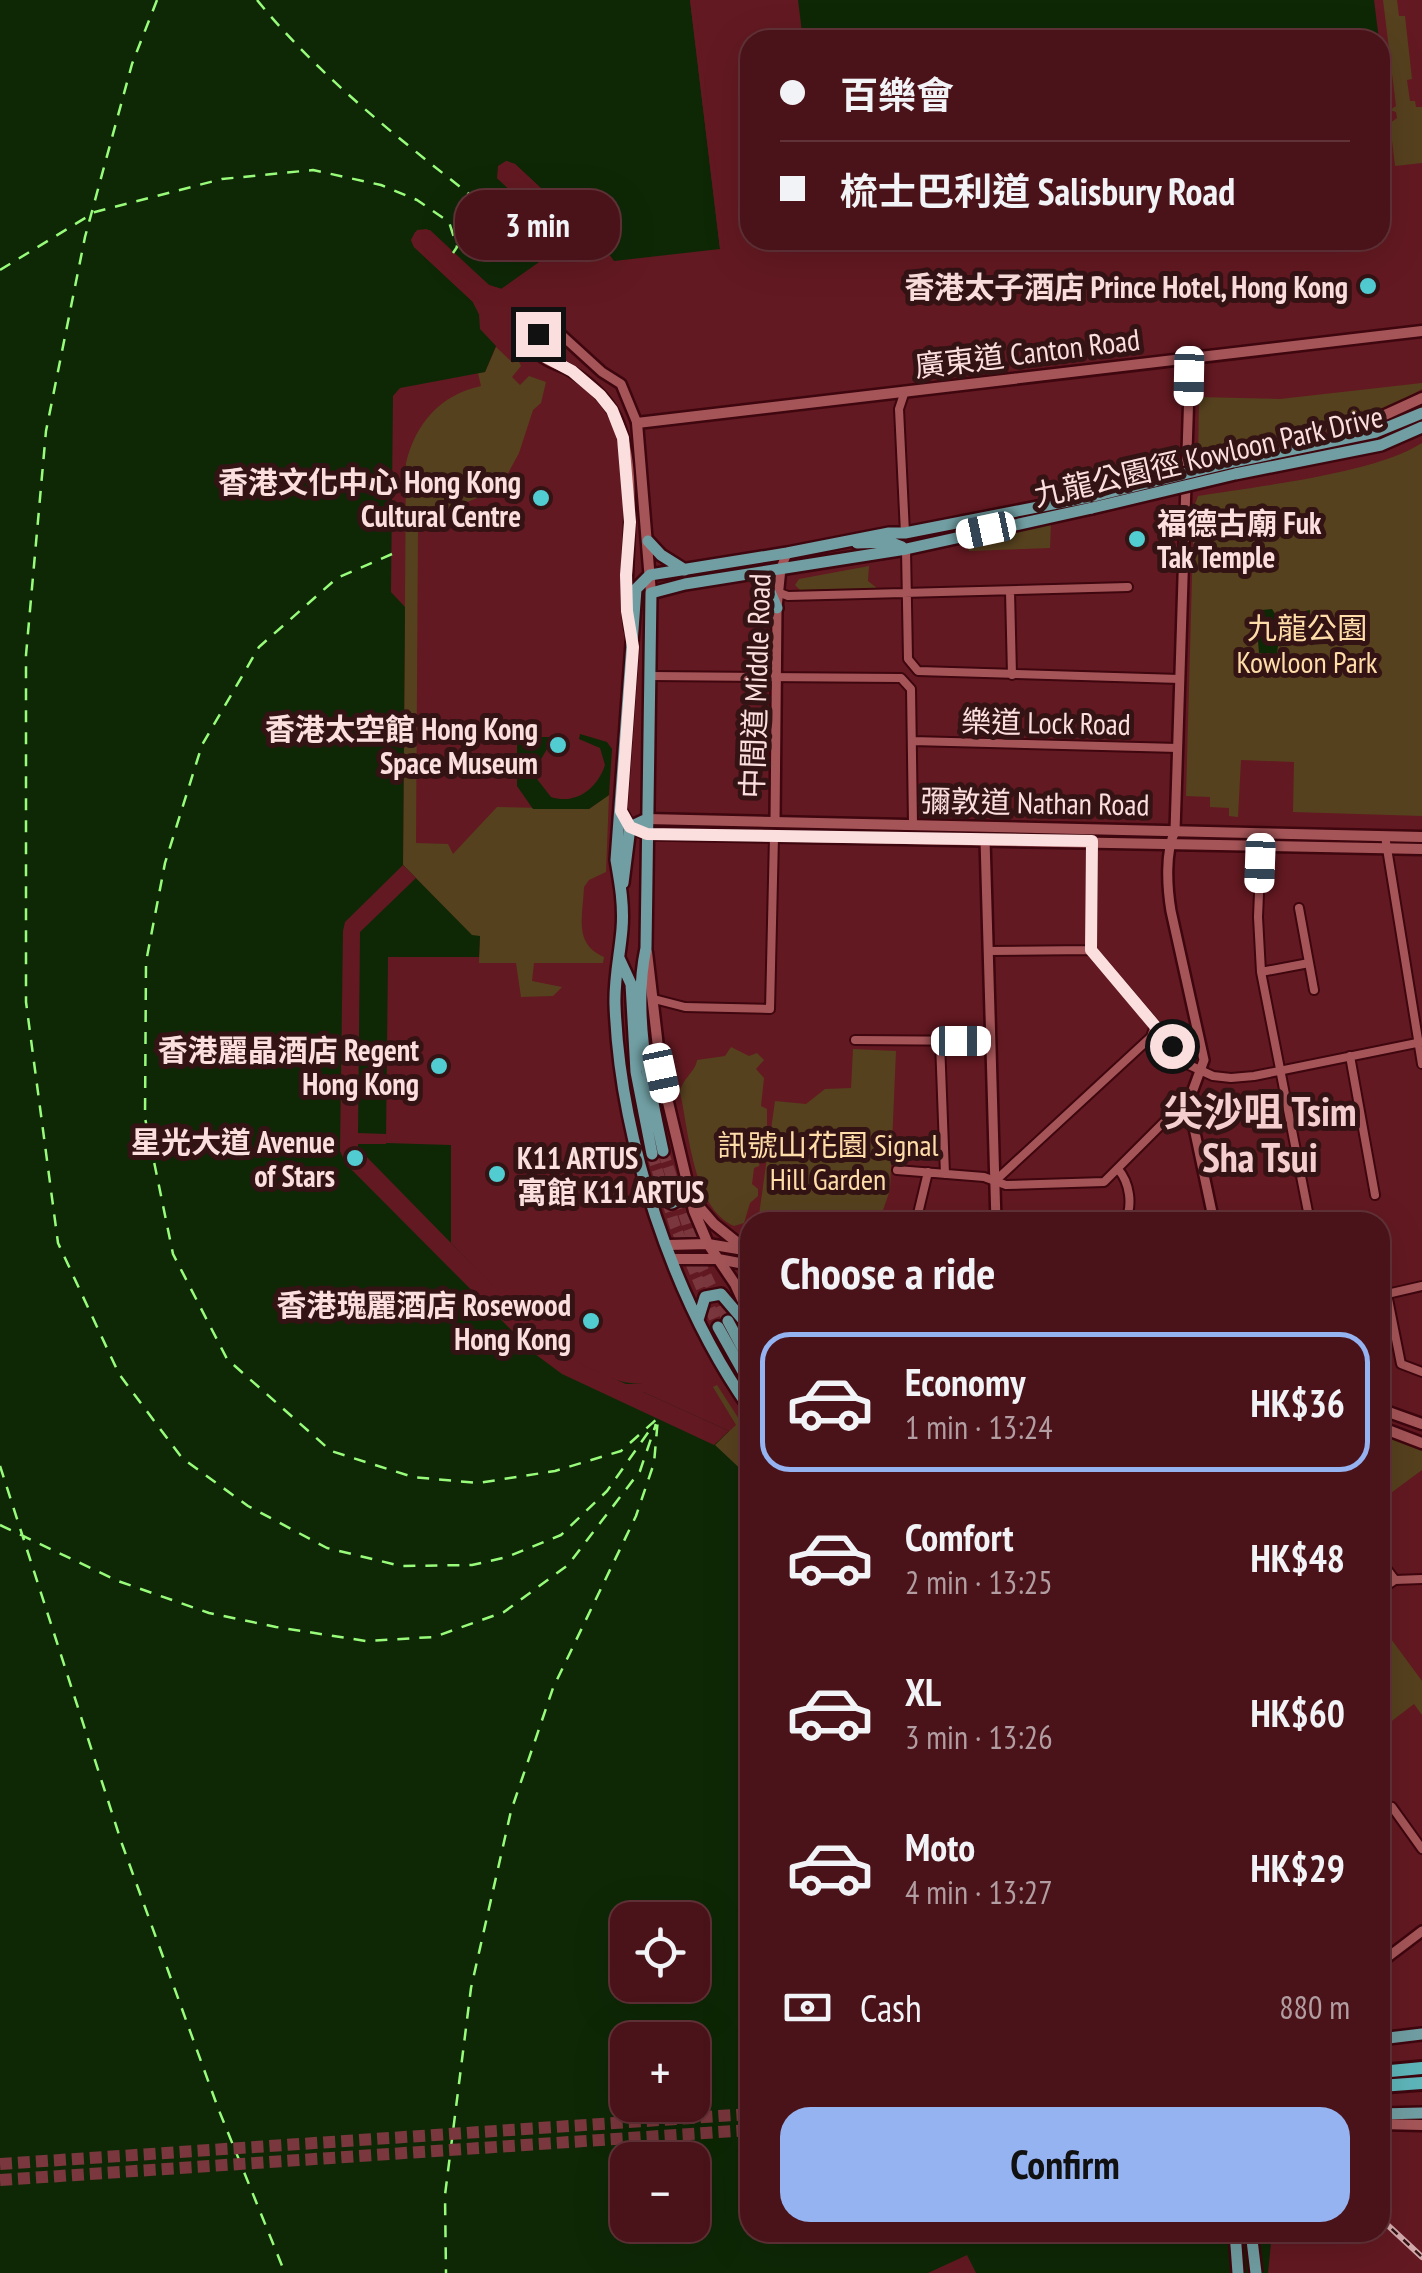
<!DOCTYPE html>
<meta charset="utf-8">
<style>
body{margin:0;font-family:"PT Sans Narrow","Noto Sans TC",sans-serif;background:#511c22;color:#f1f3f6;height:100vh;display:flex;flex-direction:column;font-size:38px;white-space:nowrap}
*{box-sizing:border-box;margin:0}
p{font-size:32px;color:#b29ea2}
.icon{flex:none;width:55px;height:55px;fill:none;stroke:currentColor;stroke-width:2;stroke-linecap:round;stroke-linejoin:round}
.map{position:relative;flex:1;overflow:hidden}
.sheet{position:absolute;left:740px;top:1212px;width:650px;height:1030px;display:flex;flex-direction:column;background:#4a1319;border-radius:30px;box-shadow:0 10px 40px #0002,0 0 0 2px #613238}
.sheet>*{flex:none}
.banner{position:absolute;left:740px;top:30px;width:650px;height:220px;border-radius:30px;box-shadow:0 10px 40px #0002,0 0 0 2px #613238;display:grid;align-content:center;height:220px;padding:0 40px;background:#4a1319}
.buttons{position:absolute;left:610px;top:1902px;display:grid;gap:20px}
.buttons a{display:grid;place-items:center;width:100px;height:100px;border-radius:20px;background:#4a1319;box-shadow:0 10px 40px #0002,0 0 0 2px #613238;font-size:50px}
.end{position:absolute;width:45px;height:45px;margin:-22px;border:12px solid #fbdede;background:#111;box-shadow:0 0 0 5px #111}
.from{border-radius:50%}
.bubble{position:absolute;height:70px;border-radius:30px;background:#4a1319;box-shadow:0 10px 40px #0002,0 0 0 2px #613238;font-size:32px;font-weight:700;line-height:70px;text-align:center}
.car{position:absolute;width:30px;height:60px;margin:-30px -15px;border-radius:12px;box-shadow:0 0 8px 2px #0007;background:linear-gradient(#fff 24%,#345 0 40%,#fff 0 76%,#345 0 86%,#fff 0)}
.banner b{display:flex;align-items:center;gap:35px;height:95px;font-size:38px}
.banner b+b{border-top:2px solid #613238}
.banner i{width:25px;height:25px;background:#f1f3f6}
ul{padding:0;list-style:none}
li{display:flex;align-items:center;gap:30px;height:140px;margin:0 20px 15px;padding:0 20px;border:5px solid transparent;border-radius:30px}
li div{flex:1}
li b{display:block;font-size:38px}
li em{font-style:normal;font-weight:700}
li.selected{border-color:#95b2f1}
li>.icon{width:90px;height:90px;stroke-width:1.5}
h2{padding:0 40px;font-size:45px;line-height:120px}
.pay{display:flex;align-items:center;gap:25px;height:110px;padding:0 40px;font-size:38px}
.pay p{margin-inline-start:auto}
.button{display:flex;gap:20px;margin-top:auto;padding:20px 40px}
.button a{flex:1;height:115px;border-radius:30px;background:#95b2f1;color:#111;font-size:40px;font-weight:700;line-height:115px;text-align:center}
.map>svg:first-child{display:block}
.green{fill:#56411e}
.water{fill:#0e2806;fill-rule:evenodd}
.pier{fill:#631921}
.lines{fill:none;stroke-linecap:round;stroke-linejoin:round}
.ferry{stroke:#98fc7a;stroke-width:2.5;stroke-dasharray:12 10;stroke-linecap:butt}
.primary-tunnel{stroke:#7a373d;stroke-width:11;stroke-dasharray:11 5.5;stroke-linecap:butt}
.trunk-tunnel{stroke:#7a373d;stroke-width:12;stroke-dasharray:12 6;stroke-linecap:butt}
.minor-casing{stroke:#3e060e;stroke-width:12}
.tertiary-casing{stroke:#3e060e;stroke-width:14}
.secondary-casing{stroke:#3e060e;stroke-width:15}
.primary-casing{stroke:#3e060e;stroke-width:16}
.trunk-casing{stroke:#3e060e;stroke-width:18}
.minor{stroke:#a55558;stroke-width:8}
.tertiary{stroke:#a55558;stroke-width:9}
.secondary{stroke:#a55558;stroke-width:10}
.primary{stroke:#709ea2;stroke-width:11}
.trunk{stroke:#5eb6ba;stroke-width:12}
.rail-casing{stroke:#d3aaac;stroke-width:6}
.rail{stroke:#341315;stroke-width:2.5;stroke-dasharray:8;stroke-linecap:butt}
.primary-bridge-casing{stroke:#3e060e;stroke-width:16;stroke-linecap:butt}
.primary-bridge{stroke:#709ea2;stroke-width:11}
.route{stroke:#fbdede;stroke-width:12}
.poi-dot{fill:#51ccd1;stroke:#341315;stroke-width:4}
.labels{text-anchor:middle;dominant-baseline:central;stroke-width:10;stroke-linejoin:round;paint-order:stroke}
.poi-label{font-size:30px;font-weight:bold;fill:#fbdede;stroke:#341315;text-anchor:end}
.street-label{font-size:30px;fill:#fbdede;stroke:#341315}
.park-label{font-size:30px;fill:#fedda8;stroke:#341315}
.district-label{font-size:40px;font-weight:bold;fill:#f5cfcf;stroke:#341315}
</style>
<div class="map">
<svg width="1422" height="2273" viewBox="0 0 1422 2273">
<rect width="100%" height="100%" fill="#631921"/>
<path class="green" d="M1383,0H1397L1399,16H1405L1412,79L1407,80L1410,101H1415L1416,107H1422V163L1395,166L1390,123L1397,118L1396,112L1390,110L1396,106Z
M496,347L513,363L517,357L521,366L512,377L520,385L529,376L546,382L541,403L533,410L519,453L507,475L482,496L427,518L418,527L416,843L448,844L453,854L497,807L589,809L609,795L606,872L589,880L584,887C583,916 573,944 604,957L603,963H534L532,981L562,987L553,996L521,997L516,963H479L480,936H472L403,865L406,463C416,423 440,395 481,386L478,373L485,372Z
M1422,383V389C1352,431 1276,446 1198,464L1199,397L1280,399Z
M1422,443V816L1293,812L1294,762L1241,760L1238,817L1229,816V808L1210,807V797L1186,796L1194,507L1198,496C1258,486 1373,474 1422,443Z
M1051,523L1050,548L969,551L967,542Z
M869,566L868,581L878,589L800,590L795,585L799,579Z
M731,1047L749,1056L757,1053L764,1060L756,1069L764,1078L761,1106L767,1109V1133L759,1166L754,1168L752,1184L758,1189V1196L750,1203L744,1223L734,1226C693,1208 689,1132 680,1092C682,1079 696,1071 697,1060L725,1056Z
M853,1049L896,1051L890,1190L879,1222H758L775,1101L806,1104L825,1089L851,1088Z
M717,1385L750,1436V1478L714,1445L736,1425L713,1387Z
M1380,1435L1422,1451V1470L1380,1501Z
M1380,1624L1422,1681V1715L1414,1704L1380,1730Z"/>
<path class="water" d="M0,0H690L720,249L614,261L590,227L572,217L515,164L506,161L497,178L557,235L562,246L502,289L489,285L430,230L415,232L411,240L414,247L473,302L479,314L480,329L496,346L485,372L400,388L393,396L391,592L405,607L403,865L472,935L480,936L479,957H388L386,1143L451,1145V1243C499,1291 570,1384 643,1384V1392L729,1431L715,1445L750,1478V2232L1272,2233L1268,2273H976L967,2255L928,2273H0ZM628,1920H692V1985H628ZM628,2040H692V2105H628ZM628,2160H692V2225H628Z
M798,0H1374L1379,40H803Z
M1272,609L1280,621H1287L1295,613L1310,610L1309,626L1298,632L1297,639H1287V646H1278L1277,654L1259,653L1256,617L1262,610Z
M580,734L607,742L612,749L609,795L589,809H533L517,786V745L525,737H550C550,753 534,760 537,779L551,797C576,805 597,789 605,765L600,748L579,739Z"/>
<path class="pier" d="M690,0H695L725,248L720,249Z
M506,161L515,164L572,217L592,231L588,234L569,221L512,168L504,167L501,176L561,231L567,246L499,293L486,289L427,234L418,236V244L477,299L483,311L479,314L473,302L414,247L411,240L417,230L427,229L489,285L501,289L562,246L557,235L497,178L498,166Z
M403,865L416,878L360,932L358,1133L386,1134V1144H358V1148L544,1338L585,1366L626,1384H643V1392L729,1431L714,1445L562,1374L535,1354L346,1164L340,1151L343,931L345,922Z"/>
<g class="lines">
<path class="ferry" d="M157,0L132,64L85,237L46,431L26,655V1002L58,1243L119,1374L182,1458L248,1506L327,1548L401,1566L472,1565L507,1557L561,1535L607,1491L654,1424
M257,0C323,81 406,144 488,209L508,213L520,202
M0,270L95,212L222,179L313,170L381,185L417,200L449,222L457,247L453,253
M392,554L337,578L259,647L202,745L165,863L146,962L145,1118L173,1254L227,1359L331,1451L413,1477L478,1483L555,1471L621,1451L658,1418L654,1463L636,1516L553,1688L511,1811L471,1988L445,2195L446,2273
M0,1466L122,1844L218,2108L285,2273
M0,1525L118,1581L209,1613L276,1627L366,1641L434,1637L504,1612L568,1565L640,1471L656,1424"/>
<path class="primary-tunnel" d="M663,1151L700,1263L728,1321
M652,1154L675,1226L718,1327"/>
<path class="trunk-tunnel" d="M0,2164L750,2114
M0,2180L750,2130"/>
<defs>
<path id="minor" d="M905,533L899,409L905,391
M906,549L908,659L918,671L1180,679
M1010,591L1012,675
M780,593L788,596L1128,587
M651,676L901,678L911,689L913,824
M912,741L1178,748
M1385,836L1422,1064
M1092,841L1091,950L1189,1065L1213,1076L1231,1078L1254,1076L1422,1042
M1261,845L1258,917L1261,972L1310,1222
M1299,908L1314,990
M988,951L1091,950
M1261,972L1309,963
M654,999L685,1007L770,1009L774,836
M855,1040L991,1041
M940,1042L945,1174
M1350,1056L1375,1195
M1118,1169C1130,1183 1133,1205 1125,1222
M897,1170L984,1177L1006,1185L1104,1182L1175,1111L1190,1109
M995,1181L1151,1037L1155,1025
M916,1222L928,1172
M1422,1286L1387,1294L1401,1364L1422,1372
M1380,1560L1395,1580
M1380,1590L1395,1580L1422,1579
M1392,1807L1422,1849"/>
<path id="tertiary" d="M1190,358L1175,831C1165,852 1167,887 1171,911L1204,1060L1190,1098V1109L1214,1222
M630,630C620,566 644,476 616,417C607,398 586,379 567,369C559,365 547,362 540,355C534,348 535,342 538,334L547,329L556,330L602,372L621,384L637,423
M775,822L777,608L781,568L787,553
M985,839L996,1222
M1380,1963L1422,1931"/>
<path id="secondary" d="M1341,435L1422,398
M651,593L637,423L1422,331
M621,811L630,827L647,834L1422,849
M647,819L1422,837
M647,952L661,1073L694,1211L708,1244L735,1284L750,1317
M695,1202L714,1224L744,1248
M668,1245L708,1244L750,1251
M673,1259H718L750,1265
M743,1297L744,1285L750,1275
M1380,1409L1422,1424
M1380,1427L1422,1443
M1380,2124L1422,2125"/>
<path id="primary" d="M1233,462L1376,432L1422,413
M1235,474L1381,445L1422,427
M648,541L661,555L685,570
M857,543L889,542L902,547
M757,574L767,585L777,608
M623,883L630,827L647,819
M619,958L631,984L636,1072L652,1154
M663,1151C649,1086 632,1014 646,948L651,593L685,584L906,549L1092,508
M650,1192L672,1203L679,1199L687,1184
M698,1320L705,1297L721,1294L750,1328
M728,1321L750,1362
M718,1327L750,1384
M750,1409C673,1300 620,1139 615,1005C614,979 620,954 622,929C624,905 620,883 616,860L636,589L650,575L787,553L889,533H905L1094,496
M1380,2039L1422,2034
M1380,2114L1422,2113"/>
<path id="trunk" d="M1380,2072L1422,2068
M1380,2086L1422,2083"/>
</defs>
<use href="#minor" class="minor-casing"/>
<use href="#tertiary" class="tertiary-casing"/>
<use href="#secondary" class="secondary-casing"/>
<use href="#primary" class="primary-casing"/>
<use href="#trunk" class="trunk-casing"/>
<use href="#minor" class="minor"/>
<use href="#tertiary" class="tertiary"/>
<use href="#secondary" class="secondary"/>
<use href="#primary" class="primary"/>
<use href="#trunk" class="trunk"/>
<defs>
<path id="rail" d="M1380,2218L1422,2257"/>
</defs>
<use href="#rail" class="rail-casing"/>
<use href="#rail" class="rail"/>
<defs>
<path id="primary-bridge" d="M1094,496L1233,462
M1092,508L1235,474
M1235,2232L1238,2273
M1251,2232L1256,2273"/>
</defs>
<use href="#primary-bridge" class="primary-bridge-casing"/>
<use href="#primary-bridge" class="primary-bridge"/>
</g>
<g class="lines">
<path class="route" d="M538,334L536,344L540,354L572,371L600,395L612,410L623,438L630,522L626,575L627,611L633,647L621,811L630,827L647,834L1092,841L1091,950L1172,1046"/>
</g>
<g class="poi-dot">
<circle cx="1368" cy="286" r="10"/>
<circle cx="541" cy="498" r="10"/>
<circle cx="1137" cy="539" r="10"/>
<circle cx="558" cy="745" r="10"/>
<circle cx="439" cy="1066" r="10"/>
<circle cx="355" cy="1158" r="10"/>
<circle cx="497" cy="1174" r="10"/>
<circle cx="591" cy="1321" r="10"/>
</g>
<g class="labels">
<g class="poi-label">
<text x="1348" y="286">香港太子酒店 Prince Hotel, Hong Kong</text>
<text x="521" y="481">香港文化中心 Hong Kong<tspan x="521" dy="34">Cultural Centre</tspan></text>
<text x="1157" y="522" text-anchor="start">福德古廟 Fuk<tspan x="1157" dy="34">Tak Temple</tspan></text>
<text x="538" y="728">香港太空館 Hong Kong<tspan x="538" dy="34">Space Museum</tspan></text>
<text x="419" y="1049">香港麗晶酒店 Regent<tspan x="419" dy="34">Hong Kong</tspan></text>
<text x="335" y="1141">星光大道 Avenue<tspan x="335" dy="34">of Stars</tspan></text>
<text x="517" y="1157" text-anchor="start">K11 ARTUS<tspan x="517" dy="34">寓館 K11 ARTUS</tspan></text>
<text x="571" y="1304">香港瑰麗酒店 Rosewood<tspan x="571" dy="34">Hong Kong</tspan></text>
</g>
<g class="street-label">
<text transform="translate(1027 352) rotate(-7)">廣東道 Canton Road</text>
<text transform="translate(1208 455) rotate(-13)">九龍公園徑 Kowloon Park Drive</text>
<text transform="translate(755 686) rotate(-88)">中間道 Middle Road</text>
<text transform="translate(1046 722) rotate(1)">樂道 Lock Road</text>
<text transform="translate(1035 802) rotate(1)">彌敦道 Nathan Road</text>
</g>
<g class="park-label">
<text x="1307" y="627">九龍公園<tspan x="1307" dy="34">Kowloon Park</tspan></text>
<text x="828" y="1144">訊號山花園 Signal<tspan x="828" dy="34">Hill Garden</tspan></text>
</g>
<g class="district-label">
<text x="1260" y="1111">尖沙咀 Tsim<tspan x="1260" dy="46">Sha Tsui</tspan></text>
</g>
</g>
</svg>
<div class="buttons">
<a><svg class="icon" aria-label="locate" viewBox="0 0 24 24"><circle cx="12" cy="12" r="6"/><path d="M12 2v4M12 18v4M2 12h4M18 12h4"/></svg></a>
<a>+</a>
<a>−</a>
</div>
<i class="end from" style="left:1172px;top:1046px"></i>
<i class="end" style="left:538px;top:334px"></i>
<div class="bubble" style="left:455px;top:190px;width:165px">3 min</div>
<i class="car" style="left:1189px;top:376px;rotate:181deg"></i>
<i class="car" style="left:986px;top:530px;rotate:258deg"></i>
<i class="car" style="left:1260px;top:863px;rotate:182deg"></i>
<i class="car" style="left:961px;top:1041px;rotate:90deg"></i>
<i class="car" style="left:661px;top:1073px;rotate:168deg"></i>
<div class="banner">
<b><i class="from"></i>百樂會</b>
<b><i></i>梳士巴利道 Salisbury Road</b>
</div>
<section class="sheet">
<h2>Choose a ride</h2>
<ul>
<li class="selected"><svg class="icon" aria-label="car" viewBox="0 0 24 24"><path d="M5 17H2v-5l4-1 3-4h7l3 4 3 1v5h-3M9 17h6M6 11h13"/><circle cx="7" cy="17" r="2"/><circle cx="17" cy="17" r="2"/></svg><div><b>Economy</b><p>1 min · 13:24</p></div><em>HK$36</em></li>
<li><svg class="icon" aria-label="car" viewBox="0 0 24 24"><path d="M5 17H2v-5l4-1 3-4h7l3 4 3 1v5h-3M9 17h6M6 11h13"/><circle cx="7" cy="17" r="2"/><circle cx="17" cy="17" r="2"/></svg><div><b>Comfort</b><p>2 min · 13:25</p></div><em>HK$48</em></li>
<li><svg class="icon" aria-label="car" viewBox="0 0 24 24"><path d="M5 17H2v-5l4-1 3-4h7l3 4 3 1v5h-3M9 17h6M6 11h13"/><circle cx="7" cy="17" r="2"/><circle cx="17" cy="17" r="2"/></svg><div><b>XL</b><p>3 min · 13:26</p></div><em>HK$60</em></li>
<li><svg class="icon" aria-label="car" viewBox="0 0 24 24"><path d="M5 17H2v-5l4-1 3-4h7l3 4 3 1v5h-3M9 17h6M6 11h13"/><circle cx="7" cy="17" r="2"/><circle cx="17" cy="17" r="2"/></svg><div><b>Moto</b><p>4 min · 13:27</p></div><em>HK$29</em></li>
</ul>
<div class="pay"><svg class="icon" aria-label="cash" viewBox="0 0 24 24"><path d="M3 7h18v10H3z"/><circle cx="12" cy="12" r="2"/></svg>Cash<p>880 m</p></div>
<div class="button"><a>Confirm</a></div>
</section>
</div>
